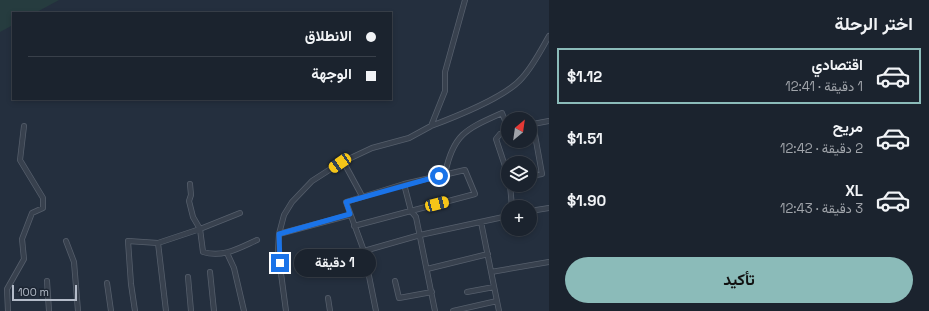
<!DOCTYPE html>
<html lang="ar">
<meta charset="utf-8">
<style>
body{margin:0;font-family:"Space Grotesk",Vazirmatn,sans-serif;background:#242b36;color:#f1f3f6;direction:rtl;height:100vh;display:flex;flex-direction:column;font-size:15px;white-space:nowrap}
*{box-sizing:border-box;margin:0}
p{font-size:13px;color:#a0a4aa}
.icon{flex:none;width:22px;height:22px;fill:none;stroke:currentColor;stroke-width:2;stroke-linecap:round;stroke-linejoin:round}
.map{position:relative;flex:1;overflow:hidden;direction:ltr}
.details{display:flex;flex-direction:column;background:#1b232e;width:380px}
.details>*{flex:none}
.guide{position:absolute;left:12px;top:12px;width:380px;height:88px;border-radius:0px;box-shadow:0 2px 6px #0003,0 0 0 1px #39404a;direction:rtl;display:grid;align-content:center;height:88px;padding:0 16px;background:#1b232e}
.needle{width:26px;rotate:29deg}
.controls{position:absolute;left:501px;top:112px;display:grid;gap:8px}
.controls a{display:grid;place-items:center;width:36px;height:36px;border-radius:50%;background:#1b232e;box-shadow:0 2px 6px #0003,0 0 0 1px #39404a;font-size:20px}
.scale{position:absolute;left:12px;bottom:10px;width:65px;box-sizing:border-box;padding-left:4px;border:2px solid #b4bcc9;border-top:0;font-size:11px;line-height:14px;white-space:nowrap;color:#b4bcc9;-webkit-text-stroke:3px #1d2633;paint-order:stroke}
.end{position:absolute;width:18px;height:18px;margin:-9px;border:5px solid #1a73e8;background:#fff;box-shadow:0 0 0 2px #fff}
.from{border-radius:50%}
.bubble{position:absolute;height:28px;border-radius:14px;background:#1b232e;box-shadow:0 2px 6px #0003,0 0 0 1px #39404a;font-size:13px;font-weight:700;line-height:28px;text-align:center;direction:rtl}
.car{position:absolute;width:12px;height:24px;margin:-12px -6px;border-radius:5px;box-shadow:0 0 3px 1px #0007;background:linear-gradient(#f5c518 24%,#345 0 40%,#f5c518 0 76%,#345 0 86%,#f5c518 0)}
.guide b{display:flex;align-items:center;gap:14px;height:38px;font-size:15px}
.guide b+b{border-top:1px solid #39404a}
.guide i{width:10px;height:10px;background:#f1f3f6}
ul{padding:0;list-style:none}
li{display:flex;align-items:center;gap:12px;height:56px;margin:0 8px 6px;padding:0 8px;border:2px solid transparent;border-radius:0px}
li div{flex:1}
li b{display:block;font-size:15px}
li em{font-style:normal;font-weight:700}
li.current{border-color:#8bbbb9}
li>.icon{width:36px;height:36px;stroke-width:1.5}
h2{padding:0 16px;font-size:18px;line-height:48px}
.cta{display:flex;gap:8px;margin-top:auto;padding:8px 16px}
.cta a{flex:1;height:46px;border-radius:24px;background:#8bbbb9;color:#111;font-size:16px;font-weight:700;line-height:46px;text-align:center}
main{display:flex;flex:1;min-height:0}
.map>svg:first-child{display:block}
.green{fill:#263c3f}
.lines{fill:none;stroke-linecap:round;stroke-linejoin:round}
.minor-casing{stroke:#565f6c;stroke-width:6}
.minor{stroke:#38414e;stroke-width:4.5}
.route{stroke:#1a73e8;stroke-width:5}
</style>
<main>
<section class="details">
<h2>اختر الرحلة</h2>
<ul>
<li class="current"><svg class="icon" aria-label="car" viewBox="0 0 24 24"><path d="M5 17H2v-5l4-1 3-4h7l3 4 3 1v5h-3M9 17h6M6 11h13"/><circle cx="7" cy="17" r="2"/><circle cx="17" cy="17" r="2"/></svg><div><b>اقتصادي</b><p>1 دقيقة · 12:41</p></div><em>$1.12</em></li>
<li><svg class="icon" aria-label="car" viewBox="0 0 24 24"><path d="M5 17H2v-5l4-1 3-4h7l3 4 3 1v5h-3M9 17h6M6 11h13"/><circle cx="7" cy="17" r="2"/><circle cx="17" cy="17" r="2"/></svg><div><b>مريح</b><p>2 دقيقة · 12:42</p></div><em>$1.51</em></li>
<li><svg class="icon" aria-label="car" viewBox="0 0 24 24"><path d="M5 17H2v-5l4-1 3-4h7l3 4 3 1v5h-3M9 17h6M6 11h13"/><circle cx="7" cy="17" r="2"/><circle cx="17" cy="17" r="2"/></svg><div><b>XL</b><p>3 دقيقة · 12:43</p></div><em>$1.90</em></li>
</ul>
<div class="cta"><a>تأكيد</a></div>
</section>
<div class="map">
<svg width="549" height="311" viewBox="0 0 549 311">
<rect width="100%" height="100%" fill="#242f3e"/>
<path class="green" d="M0,0H59L35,13H13V25L0,32Z"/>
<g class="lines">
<defs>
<path id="minor" d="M431,126C455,117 506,97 522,78C533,66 541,50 549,36
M508,132L500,134L496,139L508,175
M343,161L362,196
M445,174C453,134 466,129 502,113L508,128
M530,176L542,174L533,124L549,121
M190,184L191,195L189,201L193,217L200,229L203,252C223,258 239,248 257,240
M404,184L411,211L416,217L435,311
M510,185L512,207
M530,211L549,208
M481,222L499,311
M354,226L475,194L465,170L404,184L346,202L364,251L376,311
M279,234L350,215
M66,241L74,262L78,311
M158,243L166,311
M364,251L420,235L508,216
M227,253L234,268L244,311
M427,269L488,254
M210,272L214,311
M491,272L549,262
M188,277L191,311
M47,281L49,311
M395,281L399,298L432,292
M107,283L111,311
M467,292L494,287
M328,298L330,311
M8,311L7,289L24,259L22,239L32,213L43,208V198L20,160L24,126
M135,311L131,284L128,241L158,243L200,229L240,213
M286,311L278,251L279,234L284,215L292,202L312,181L340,163L372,148L409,138L431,126L445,91V72L465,0
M453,311L497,301"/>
</defs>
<use href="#minor" class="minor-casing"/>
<use href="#minor" class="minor"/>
</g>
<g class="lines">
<path class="route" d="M280,263L279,234L350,214L346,202L439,176"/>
</g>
</svg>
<div class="controls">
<a><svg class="needle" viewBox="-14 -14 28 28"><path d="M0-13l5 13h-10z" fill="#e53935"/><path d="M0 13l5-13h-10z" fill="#a0a4aa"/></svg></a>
<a><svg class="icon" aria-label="layers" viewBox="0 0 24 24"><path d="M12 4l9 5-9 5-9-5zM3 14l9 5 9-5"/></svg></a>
<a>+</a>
</div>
<div class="scale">100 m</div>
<i class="end from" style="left:439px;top:176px"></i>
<i class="end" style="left:280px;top:263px"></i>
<div class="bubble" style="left:294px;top:249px;width:82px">1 دقيقة</div>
<i class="car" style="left:340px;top:163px;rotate:236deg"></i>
<i class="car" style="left:437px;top:204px;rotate:75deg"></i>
<div class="guide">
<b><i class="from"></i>الانطلاق</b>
<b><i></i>الوجهة</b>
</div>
</div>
</main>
